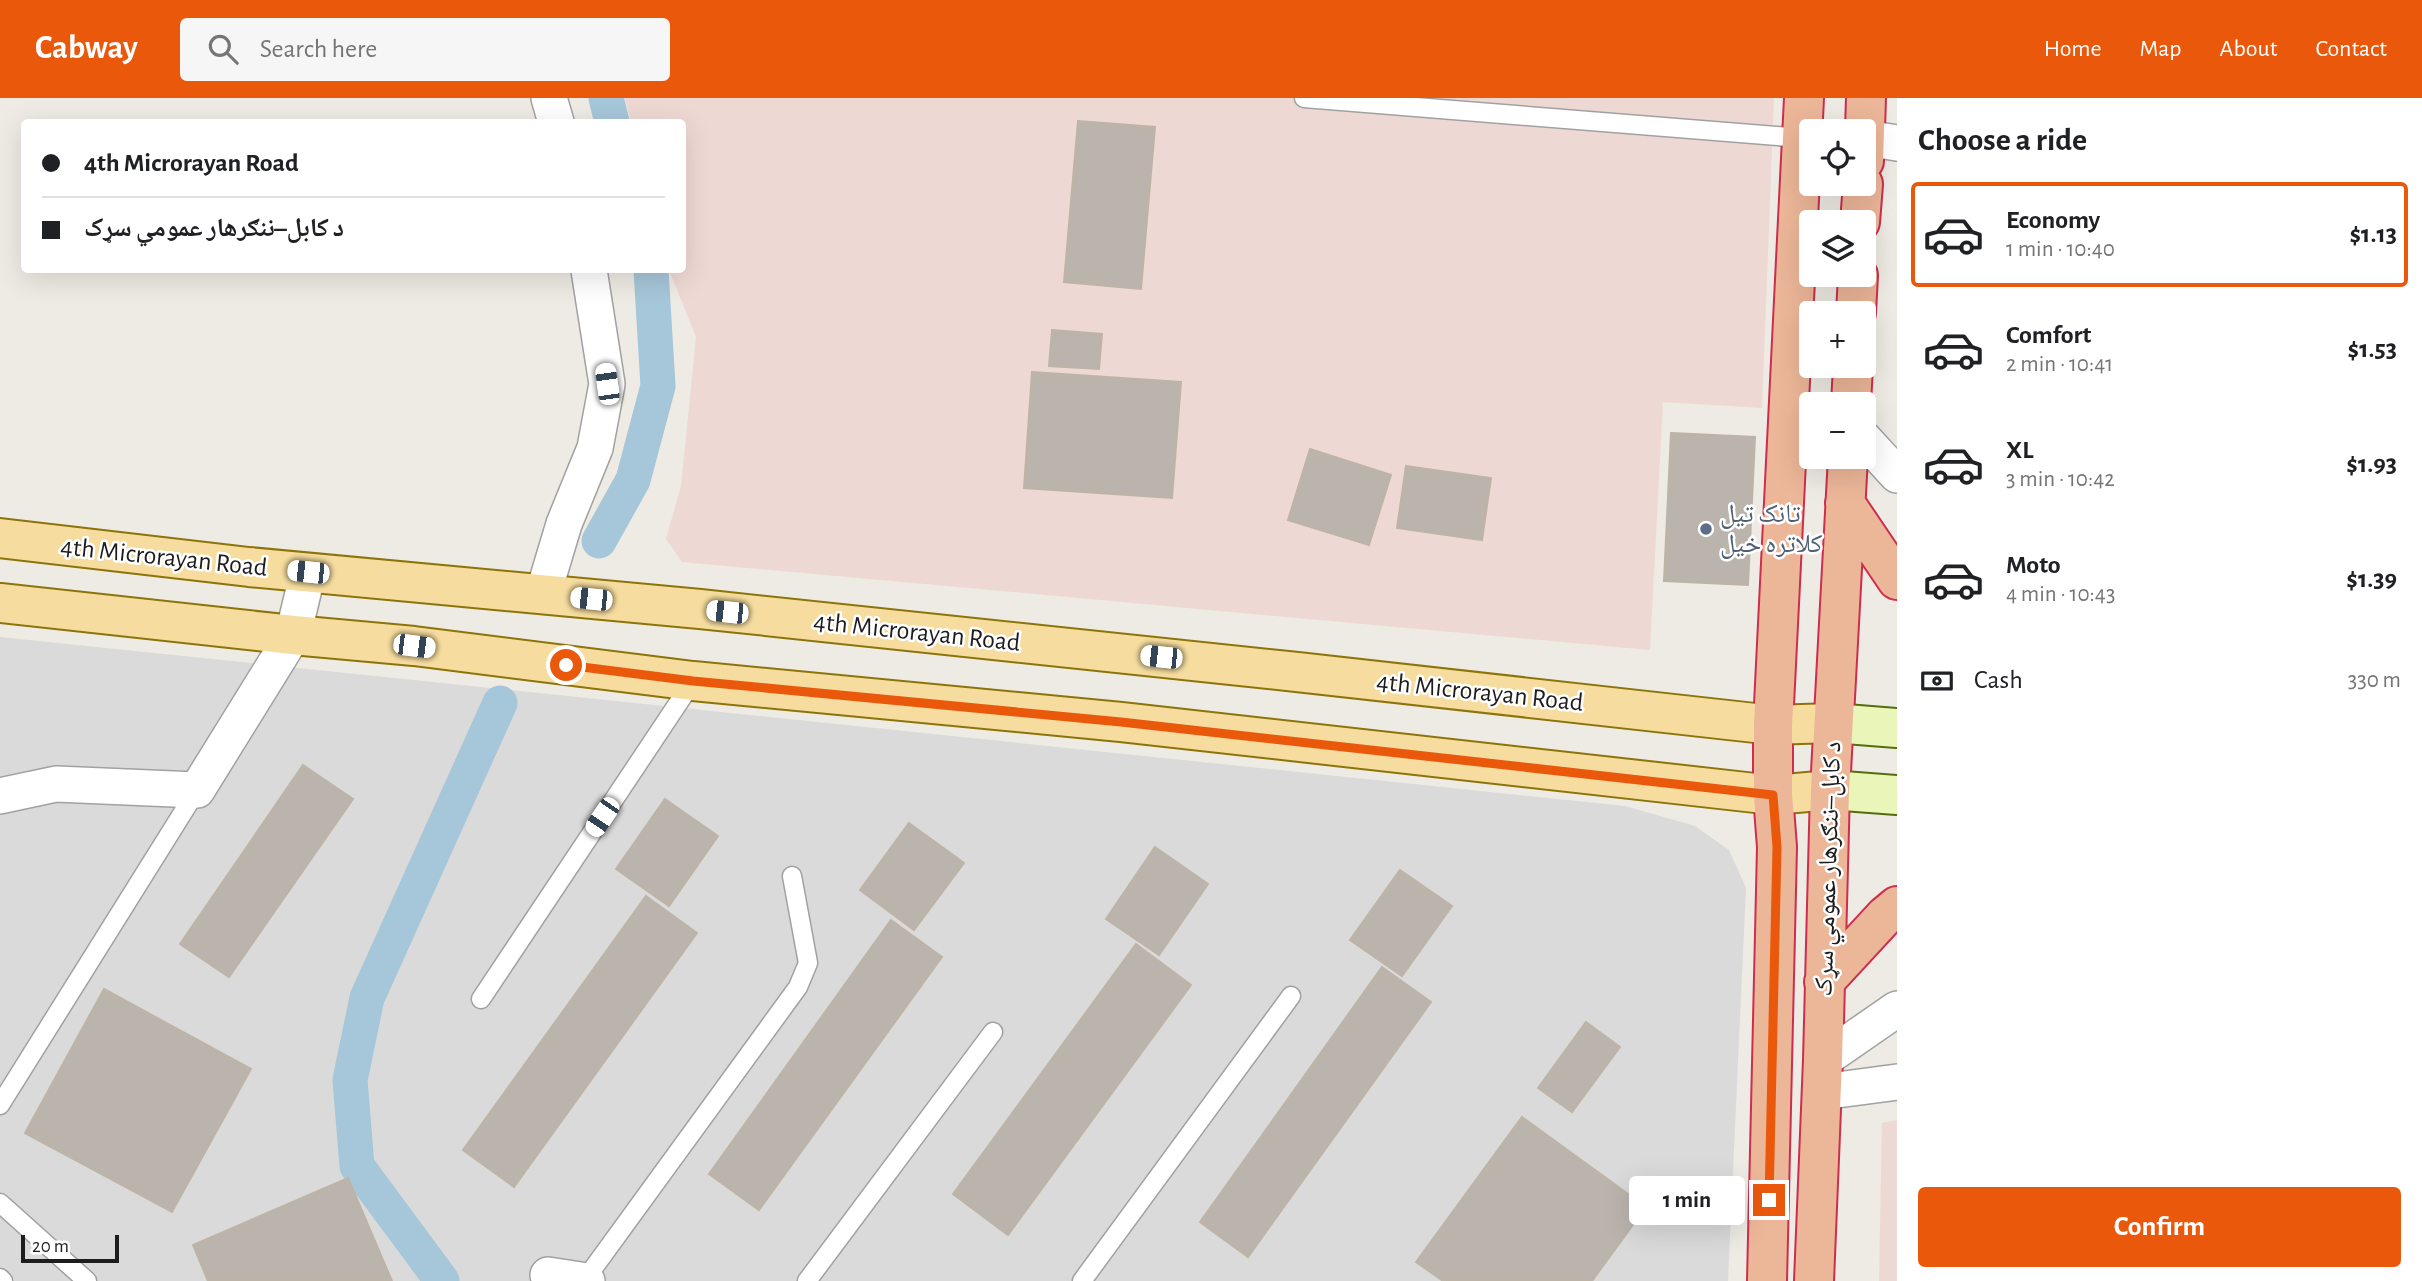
<!DOCTYPE html>
<meta charset="utf-8">
<style>
body{margin:0;font-family:"Alegreya Sans","Noto Naskh Arabic",sans-serif;background:#f6f6f6;color:#202124;height:100vh;display:flex;flex-direction:column;font-size:26px;white-space:nowrap}
*{box-sizing:border-box;margin:0}
p{font-size:23px;color:#757577}
.icon{flex:none;width:38px;height:38px;fill:none;stroke:currentColor;stroke-width:2;stroke-linecap:round;stroke-linejoin:round}
.map{position:relative;flex:1;overflow:hidden}
.panel{display:flex;flex-direction:column;background:#fff;width:525px}
.panel>*{flex:none}
.hud{position:absolute;left:21px;top:21px;width:665px;height:154px;border-radius:7px;box-shadow:0 7px 28px #0002;display:grid;align-content:center;height:154px;padding:0 21px;background:#fff}
.tools{position:absolute;left:1799px;top:21px;display:grid;gap:14px}
.tools a{display:grid;place-items:center;width:77px;height:77px;border-radius:7px;background:#fff;box-shadow:0 7px 28px #0002;font-size:35px}
.scale{position:absolute;left:21px;bottom:18px;width:98px;box-sizing:border-box;padding-left:7px;border:4px solid #1d1d1d;border-top:0;font-size:19px;line-height:24px;white-space:nowrap;color:#1d1d1d;-webkit-text-stroke:5px #fff;paint-order:stroke}
.end{position:absolute;width:32px;height:32px;margin:-16px;border:9px solid #ea580c;background:#fff;box-shadow:0 0 0 4px #fff}
.from{border-radius:50%}
.bubble{position:absolute;height:49px;border-radius:7px;background:#fff;box-shadow:0 7px 28px #0002;font-size:23px;font-weight:600;line-height:49px;text-align:center}
.car{position:absolute;width:21px;height:42px;margin:-21px -10px;border-radius:9px;box-shadow:0 0 5px 2px #0007;background:linear-gradient(#fff 24%,#345 0 40%,#fff 0 76%,#345 0 86%,#fff 0)}
.hud b{display:flex;align-items:center;gap:24px;height:66px;font-size:26px}
.hud b+b{border-top:2px solid #e0e0e0}
.hud i{width:18px;height:18px;background:#202124}
ul{padding:0;list-style:none}
li{display:flex;align-items:center;gap:21px;height:105px;margin:0 14px 10px;padding:0 7px;border:4px solid transparent;border-radius:7px}
li div{flex:1}
li b{display:block;font-size:26px}
li em{font-style:normal;font-weight:600}
li.selected{border-color:#ea580c}
li>.icon{width:63px;height:63px;stroke-width:1.5}
h2{padding:0 21px;font-size:32px;line-height:84px}
.pay{display:flex;align-items:center;gap:18px;height:77px;padding:0 21px;font-size:26px}
.pay p{margin-inline-start:auto}
.button{display:flex;gap:14px;margin-top:auto;padding:14px 21px}
.button a{flex:1;height:80px;border-radius:7px;background:#ea580c;color:#fff;font-size:28px;font-weight:600;line-height:80px;text-align:center}
header{display:flex;align-items:center;gap:42px;box-sizing:border-box;height:98px;padding:0 35px;background:#ea580c;color:#fff}
header strong{font-size:33px}
nav{display:flex;gap:38px;margin-inline-start:auto;font-size:24px}
.search{width:490px;height:63px;background:#f6f6f6;display:flex;align-items:center;gap:18px;box-sizing:border-box;padding:0 24px;border-radius:7px;color:#757577;font-size:26px}
main{display:flex;flex:1;min-height:0}
.map>svg:first-child{display:block}
.residential{fill:#dbdada}
.commercial{fill:#eed8d3}
.lines{fill:none;stroke-linecap:round;stroke-linejoin:round}
.canal{stroke:#a6c6d9;stroke-width:35}
.building{fill:#bab4ad;stroke:#beb4a6;stroke-width:2}
.service-casing{stroke:#a1a1a1;stroke-width:21}
.minor-casing{stroke:#a1a1a1;stroke-width:38}
.secondary-casing{stroke:#546c0b;stroke-width:42}
.primary-casing{stroke:#8d7409;stroke-width:42}
.trunk-casing{stroke:#cd2e4e;stroke-width:42}
.service{stroke:#fff;stroke-width:18}
.minor{stroke:#fff;stroke-width:35}
.secondary{stroke:#eaf5b9;stroke-width:38}
.primary{stroke:#f6dd9f;stroke-width:38}
.trunk{stroke:#ecb698;stroke-width:38}
.route{stroke:#ea580c;stroke-width:9}
.service-dot{fill:#5c6f8a;stroke:#fff;stroke-width:2.5}
.labels{text-anchor:middle;dominant-baseline:central;stroke-width:5;stroke-linejoin:round;paint-order:stroke}
.service-label{font-size:26px;fill:#4e5e75;stroke:#fff;text-anchor:start}
.street-label{font-size:26px;fill:#1d1d1d;stroke:#fff}
</style>
<header>
<strong>Cabway</strong>
<div class="search"><svg class="icon" aria-label="search" viewBox="0 0 24 24"><circle cx="10" cy="10" r="6"/><path d="M15 15l6 6"/></svg>Search here</div>
<nav><a>Home</a><a>Map</a><a>About</a><a>Contact</a></nav>
</header>
<main>
<div class="map">
<svg width="1897" height="1183" viewBox="0 0 1897 1183">
<rect width="100%" height="100%" fill="#edebe3"/>
<path class="residential" d="M0,539L1625,708L1695,728L1729,752L1746,790L1728,1183H0Z"/>
<path class="commercial" d="M625,0H1774L1762,310L1663,304L1650,552L682,464L666,441L681,388L696,239L669,172H682V24H631Z
M1897,1022V1183H1879L1882,1025Z"/>
<g class="lines">
<path class="canal" d="M606,0L612,24
M599,443L633,382L658,288L651,172
M442,1183L357,1068L350,982L367,900L500,605"/>
</g>
<path class="building" d="M1078,23L1155,29L1141,191L1064,184Z
M1052,232L1102,236L1099,271L1049,268Z
M1032,274L1181,284L1172,400L1024,390Z
M1671,335L1755,339L1748,487L1664,483Z
M1310,351L1391,377L1369,447L1288,422Z
M1406,368L1491,380L1482,442L1397,430Z
M303,667L353,701L229,879L180,846Z
M665,701L718,738L669,808L616,771Z
M909,725L964,765L914,832L860,792Z
M1155,749L1208,786L1159,857L1106,821Z
M1400,772L1452,808L1402,878L1350,842Z
M646,798L697,835L514,1089L463,1052Z
M891,822L942,859L759,1112L709,1076Z
M1136,846L1191,887L1008,1137L953,1096Z
M1382,869L1431,904L1248,1159L1200,1124Z
M104,891L251,971L172,1114L25,1035Z
M1586,924L1620,949L1572,1014L1538,990Z
M1522,1019L1646,1109L1592,1183H1443L1416,1164Z
M348,1080L392,1183H208L193,1147Z"/>
<g class="lines">
<defs>
<path id="service" d="M1304,0L1801,40
M481,901L693,583
M0,1007L197,692
M0,1105L87,1183
M0,1180L3,1183
M584,1183L798,889L808,865L792,778
M807,1183L993,934
M1082,1183L1291,898"/>
<path id="minor" d="M549,0L556,24
M1865,40L1897,45
M1864,341L1897,377
M543,496L564,426L595,350L607,286L589,172
M0,698L56,686L197,692L293,537L308,474
M1823,962L1897,911
M1822,994L1897,984
M548,1177L587,1183"/>
<path id="secondary" d="M1833,625L1897,630
M1830,692L1897,697"/>
<path id="primary" d="M0,440L249,469L700,511L1297,574L1773,627L1833,625
M0,505L293,537L414,548L693,583L1121,624L1773,697L1830,692"/>
<path id="trunk" d="M1864,63L1866,0
M1860,124L1863,86
M1856,215L1858,177
M1851,306L1853,268
M1845,405L1897,482
M1824,884L1885,818L1897,808
M1767,1183L1777,749L1773,697V627L1804,0
M1814,1183L1823,962L1830,692L1848,359"/>
</defs>
<use href="#service" class="service-casing"/>
<use href="#minor" class="minor-casing"/>
<use href="#secondary" class="secondary-casing"/>
<use href="#primary" class="primary-casing"/>
<use href="#trunk" class="trunk-casing"/>
<use href="#service" class="service"/>
<use href="#minor" class="minor"/>
<use href="#secondary" class="secondary"/>
<use href="#primary" class="primary"/>
<use href="#trunk" class="trunk"/>
</g>
<g class="lines">
<path class="route" d="M566,567L693,583L1121,624L1773,697L1777,749L1769,1102"/>
</g>
<circle class="service-dot" cx="1706" cy="431" r="7"/>
<g class="labels">
<g class="service-label">
<text x="1720" y="416">تانک تیل<tspan x="1720" dy="30">کلاتره خیل</tspan></text>
</g>
<g class="street-label">
<text transform="translate(164 459) rotate(6)">4th Microrayan Road</text>
<text transform="translate(917 534) rotate(6)">4th Microrayan Road</text>
<text transform="translate(1480 594) rotate(6)">4th Microrayan Road</text>
<text transform="translate(1828 771) rotate(-88)">د کابل–ننګرهار عمومي سړک</text>
</g>
</g>
</svg>
<div class="tools">
<a><svg class="icon" aria-label="locate" viewBox="0 0 24 24"><circle cx="12" cy="12" r="6"/><path d="M12 2v4M12 18v4M2 12h4M18 12h4"/></svg></a>
<a><svg class="icon" aria-label="layers" viewBox="0 0 24 24"><path d="M12 4l9 5-9 5-9-5zM3 14l9 5 9-5"/></svg></a>
<a>+</a>
<a>−</a>
</div>
<div class="scale">20 m</div>
<i class="end from" style="left:566px;top:567px"></i>
<i class="end" style="left:1769px;top:1102px"></i>
<div class="bubble" style="left:1629px;top:1078px;width:116px">1 min</div>
<i class="car" style="left:607px;top:286px;rotate:352deg"></i>
<i class="car" style="left:308px;top:474px;rotate:276deg"></i>
<i class="car" style="left:591px;top:501px;rotate:276deg"></i>
<i class="car" style="left:727px;top:514px;rotate:276deg"></i>
<i class="car" style="left:414px;top:548px;rotate:97deg"></i>
<i class="car" style="left:1161px;top:559px;rotate:276deg"></i>
<i class="car" style="left:602px;top:719px;rotate:214deg"></i>
<div class="hud">
<b><i class="from"></i>4th Microrayan Road</b>
<b><i></i>د کابل–ننګرهار عمومي سړک</b>
</div>
</div>
<section class="panel">
<h2>Choose a ride</h2>
<ul>
<li class="selected"><svg class="icon" aria-label="car" viewBox="0 0 24 24"><path d="M5 17H2v-5l4-1 3-4h7l3 4 3 1v5h-3M9 17h6M6 11h13"/><circle cx="7" cy="17" r="2"/><circle cx="17" cy="17" r="2"/></svg><div><b>Economy</b><p>1 min · 10:40</p></div><em>$1.13</em></li>
<li><svg class="icon" aria-label="car" viewBox="0 0 24 24"><path d="M5 17H2v-5l4-1 3-4h7l3 4 3 1v5h-3M9 17h6M6 11h13"/><circle cx="7" cy="17" r="2"/><circle cx="17" cy="17" r="2"/></svg><div><b>Comfort</b><p>2 min · 10:41</p></div><em>$1.53</em></li>
<li><svg class="icon" aria-label="car" viewBox="0 0 24 24"><path d="M5 17H2v-5l4-1 3-4h7l3 4 3 1v5h-3M9 17h6M6 11h13"/><circle cx="7" cy="17" r="2"/><circle cx="17" cy="17" r="2"/></svg><div><b>XL</b><p>3 min · 10:42</p></div><em>$1.93</em></li>
<li><svg class="icon" aria-label="car" viewBox="0 0 24 24"><path d="M5 17H2v-5l4-1 3-4h7l3 4 3 1v5h-3M9 17h6M6 11h13"/><circle cx="7" cy="17" r="2"/><circle cx="17" cy="17" r="2"/></svg><div><b>Moto</b><p>4 min · 10:43</p></div><em>$1.39</em></li>
</ul>
<div class="pay"><svg class="icon" aria-label="cash" viewBox="0 0 24 24"><path d="M3 7h18v10H3z"/><circle cx="12" cy="12" r="2"/></svg>Cash<p>330 m</p></div>
<div class="button"><a>Confirm</a></div>
</section>
</main>
